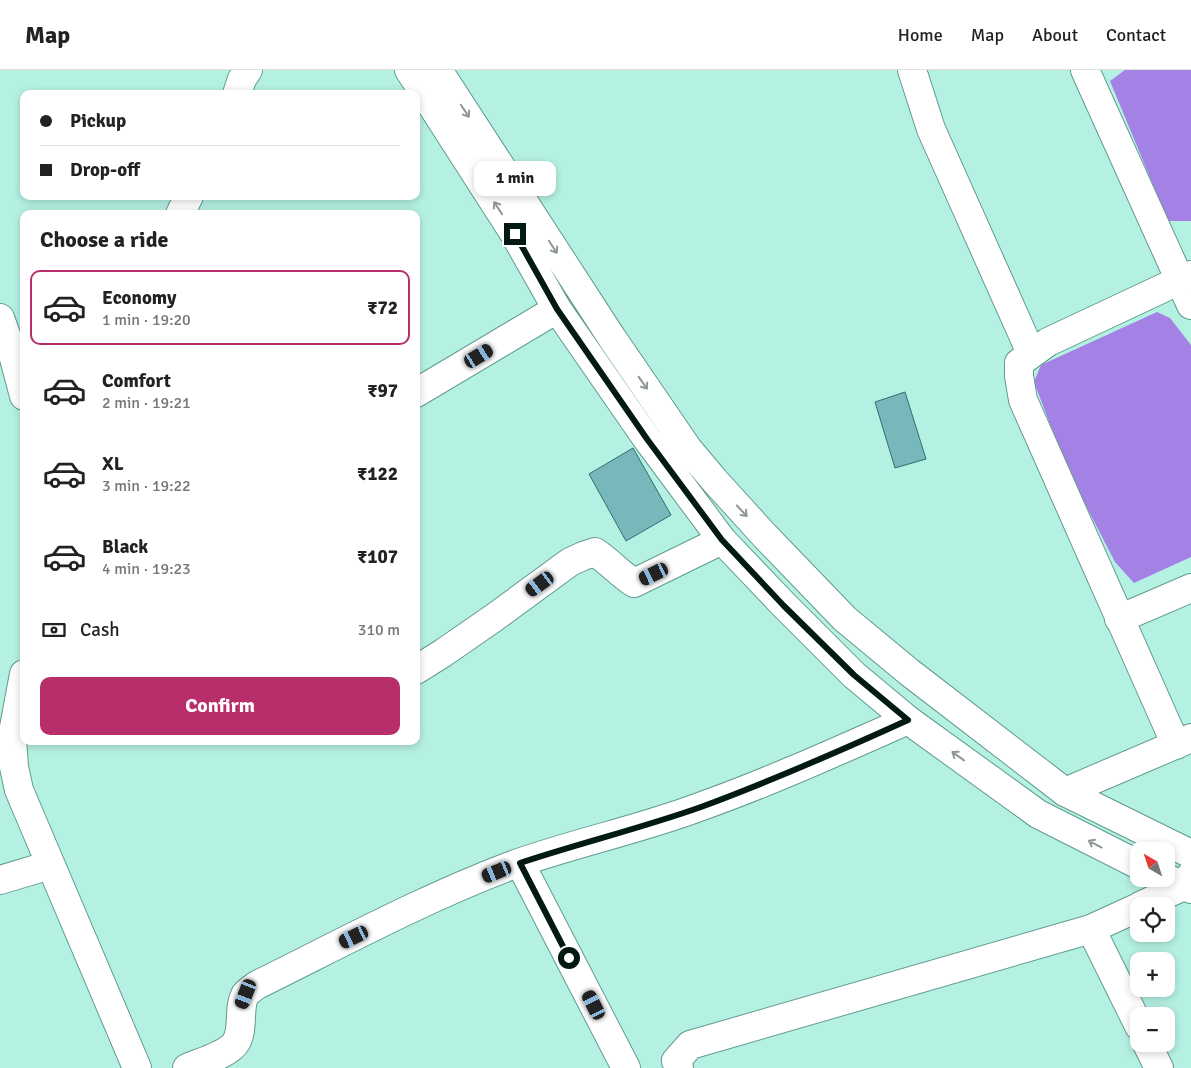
<!DOCTYPE html>
<meta charset="utf-8">
<style>
body{margin:0;font-family:Signika,sans-serif;background:#f2f2f2;color:#222;height:100vh;display:flex;flex-direction:column;font-size:19px;white-space:nowrap}
*{box-sizing:border-box;margin:0}
p{font-size:16px;color:#767676}
.icon{flex:none;width:28px;height:28px;fill:none;stroke:currentColor;stroke-width:2;stroke-linecap:round;stroke-linejoin:round}
.map{position:relative;flex:1;overflow:hidden}
.drawer{position:absolute;left:20px;top:140px;width:400px;height:535px;display:flex;flex-direction:column;background:#fff;border-radius:10px;box-shadow:0 2px 8px #0003}
.drawer>*{flex:none}
.guide{position:absolute;left:20px;top:20px;width:400px;height:110px;border-radius:10px;box-shadow:0 2px 8px #0003;display:grid;align-content:center;height:110px;padding:0 20px;background:#fff}
.needle{width:32px;rotate:321deg}
.controls{position:absolute;left:1130px;top:772px;display:grid;gap:10px}
.controls a{display:grid;place-items:center;width:45px;height:45px;border-radius:10px;background:#fff;box-shadow:0 2px 8px #0003;font-size:25px}
.end{position:absolute;width:22px;height:22px;margin:-11px;border:6px solid #021914;background:#fff;box-shadow:0 0 0 2px #fff}
.from{border-radius:50%}
.bubble{position:absolute;height:35px;border-radius:10px;background:#fff;box-shadow:0 2px 8px #0003;font-size:16px;font-weight:800;line-height:35px;text-align:center}
.car{position:absolute;width:15px;height:30px;margin:-15px -8px;border-radius:6px;box-shadow:0 0 4px 1px #0007;background:linear-gradient(#222 24%,#8ab4d8 0 40%,#222 0 76%,#8ab4d8 0 86%,#222 0)}
.guide b{display:flex;align-items:center;gap:18px;height:48px;font-size:19px}
.guide b+b{border-top:1px solid #e0e0e0}
.guide i{width:12px;height:12px;background:#222}
ul{padding:0;list-style:none}
li{display:flex;align-items:center;gap:15px;height:75px;margin:0 10px 8px;padding:0 10px;border:2px solid transparent;border-radius:10px}
li div{flex:1}
li b{display:block;font-size:19px}
li em{font-style:normal;font-weight:800}
li.current{border-color:#b82e6b}
li>.icon{width:45px;height:45px;stroke-width:1.5}
h2{padding:0 20px;font-size:22px;line-height:60px}
.pay{display:flex;align-items:center;gap:12px;height:55px;padding:0 20px;font-size:19px}
.pay p{margin-inline-start:auto}
.action{display:flex;gap:10px;margin-top:auto;padding:10px 20px}
.action a{flex:1;height:58px;border-radius:10px;background:#b82e6b;color:#fff;font-size:20px;font-weight:800;line-height:58px;text-align:center}
header{display:flex;align-items:center;gap:30px;box-sizing:border-box;height:70px;padding:0 25px;background:#fff;border-bottom:1px solid #e0e0e0}
header strong{font-size:24px}
nav{display:flex;gap:28px;margin-inline-start:auto;font-size:18px}
.map>svg:first-child{display:block}
.water{fill:#a481e5}
.building{fill:#79b8ba;stroke:#2f6e70}
.lines{fill:none;stroke-linecap:round;stroke-linejoin:round}
.minor-casing{stroke:#619b8e;stroke-width:30}
.tertiary-casing{stroke:#619b8e;stroke-width:30}
.minor{stroke:#fff;stroke-width:28}
.tertiary{stroke:#fff;stroke-width:28}
.oneway{stroke:#8d9895}
.route{stroke:#021914;stroke-width:6}
</style>
<header>
<strong>Map</strong>
<nav><a>Home</a><a>Map</a><a>About</a><a>Contact</a></nav>
</header>
<div class="map">
<svg width="1191" height="998" viewBox="0 0 1191 998">
<rect width="100%" height="100%" fill="#b5f1e3"/>
<path class="water" d="M1125,0H1191V151H1168L1110,11Z
M1157,242L1170,248L1191,275V487L1134,513L1115,492L1067,399L1034,312L1041,295Z"/>
<path class="building" d="M905,322L926,389L895,398L875,332Z
M633,378L671,445L626,471L589,404Z"/>
<g class="lines">
<defs>
<path id="minor" d="M912,0L931,59L1031,283
M1085,0L1191,235
M237,24L242,9L248,0
M180,144L189,126
M416,323L557,239
M1119,549L1191,518
M416,600L443,583L495,547L570,492L583,486L595,482C610,492 620,504 634,513L722,470
M1176,675L1023,330L1019,306V293L1048,272L1191,205
M1065,722L1191,668
M520,793L626,998
M0,810L50,795
M1140,836L1184,816L1191,805
M1139,837L1091,859L1139,956
M1147,974L1159,998
M187,998C201,992 220,987 232,977C246,965 237,940 245,925C248,921 253,918 257,915C340,874 423,829 510,796C573,773 639,760 702,736C772,711 840,680 908,650
M679,998L676,991L690,975L1091,859"/>
<path id="tertiary" d="M409,0L515,165L557,239L647,369L722,470L784,535L854,605L908,650L1038,744L1139,795
M438,0L612,268L688,379L715,411L765,466L845,549L909,602L1065,722L1191,784
M0,248L12,281L24,326
M24,604L12,668L14,697L19,720L137,998
M1166,808L1191,819"/>
</defs>
<use href="#minor" class="minor-casing"/>
<use href="#tertiary" class="tertiary-casing"/>
<use href="#minor" class="minor"/>
<use href="#tertiary" class="tertiary"/>
</g>
<defs><path id="oneway-shaft" d="M-6 0H5M1.5-3L5.5 0L1.5 3" fill="none" stroke-width="1.6" stroke-linecap="round" stroke-linejoin="round" transform="scale(1.25)"/></defs>
<g class="oneway">
<use href="#oneway-shaft" transform="translate(465 41) rotate(56)"/>
<use href="#oneway-shaft" transform="translate(498 138) rotate(-123)"/>
<use href="#oneway-shaft" transform="translate(553 177) rotate(57)"/>
<use href="#oneway-shaft" transform="translate(643 313) rotate(55)"/>
<use href="#oneway-shaft" transform="translate(742 441) rotate(47)"/>
<use href="#oneway-shaft" transform="translate(958 686) rotate(-144)"/>
<use href="#oneway-shaft" transform="translate(1095 774) rotate(-152)"/>
</g>
<g class="lines">
<path class="route" d="M515,164L557,239L647,369L722,470L784,536L854,605L908,650C840,681 771,711 701,737C642,758 580,773 520,793L569,888"/>
</g>
</svg>
<div class="controls">
<a><svg class="needle" viewBox="-14 -14 28 28"><path d="M0-13l5 13h-10z" fill="#e53935"/><path d="M0 13l5-13h-10z" fill="#767676"/></svg></a>
<a><svg class="icon" aria-label="locate" viewBox="0 0 24 24"><circle cx="12" cy="12" r="6"/><path d="M12 2v4M12 18v4M2 12h4M18 12h4"/></svg></a>
<a>+</a>
<a>−</a>
</div>
<i class="end from" style="left:569px;top:888px"></i>
<i class="end" style="left:515px;top:164px"></i>
<div class="bubble" style="left:474px;top:91px;width:82px">1 min</div>
<i class="car" style="left:479px;top:286px;rotate:59deg"></i>
<i class="car" style="left:654px;top:504px;rotate:244deg"></i>
<i class="car" style="left:540px;top:514px;rotate:234deg"></i>
<i class="car" style="left:497px;top:802px;rotate:248deg"></i>
<i class="car" style="left:354px;top:867px;rotate:244deg"></i>
<i class="car" style="left:246px;top:924px;rotate:201deg"></i>
<i class="car" style="left:594px;top:935px;rotate:333deg"></i>
<div class="guide">
<b><i class="from"></i>Pickup</b>
<b><i></i>Drop-off</b>
</div>
<section class="drawer">
<h2>Choose a ride</h2>
<ul>
<li class="current"><svg class="icon" aria-label="car" viewBox="0 0 24 24"><path d="M5 17H2v-5l4-1 3-4h7l3 4 3 1v5h-3M9 17h6M6 11h13"/><circle cx="7" cy="17" r="2"/><circle cx="17" cy="17" r="2"/></svg><div><b>Economy</b><p>1 min · 19:20</p></div><em>₹72</em></li>
<li><svg class="icon" aria-label="car" viewBox="0 0 24 24"><path d="M5 17H2v-5l4-1 3-4h7l3 4 3 1v5h-3M9 17h6M6 11h13"/><circle cx="7" cy="17" r="2"/><circle cx="17" cy="17" r="2"/></svg><div><b>Comfort</b><p>2 min · 19:21</p></div><em>₹97</em></li>
<li><svg class="icon" aria-label="car" viewBox="0 0 24 24"><path d="M5 17H2v-5l4-1 3-4h7l3 4 3 1v5h-3M9 17h6M6 11h13"/><circle cx="7" cy="17" r="2"/><circle cx="17" cy="17" r="2"/></svg><div><b>XL</b><p>3 min · 19:22</p></div><em>₹122</em></li>
<li><svg class="icon" aria-label="car" viewBox="0 0 24 24"><path d="M5 17H2v-5l4-1 3-4h7l3 4 3 1v5h-3M9 17h6M6 11h13"/><circle cx="7" cy="17" r="2"/><circle cx="17" cy="17" r="2"/></svg><div><b>Black</b><p>4 min · 19:23</p></div><em>₹107</em></li>
</ul>
<div class="pay"><svg class="icon" aria-label="cash" viewBox="0 0 24 24"><path d="M3 7h18v10H3z"/><circle cx="12" cy="12" r="2"/></svg>Cash<p>310 m</p></div>
<div class="action"><a>Confirm</a></div>
</section>
</div>
